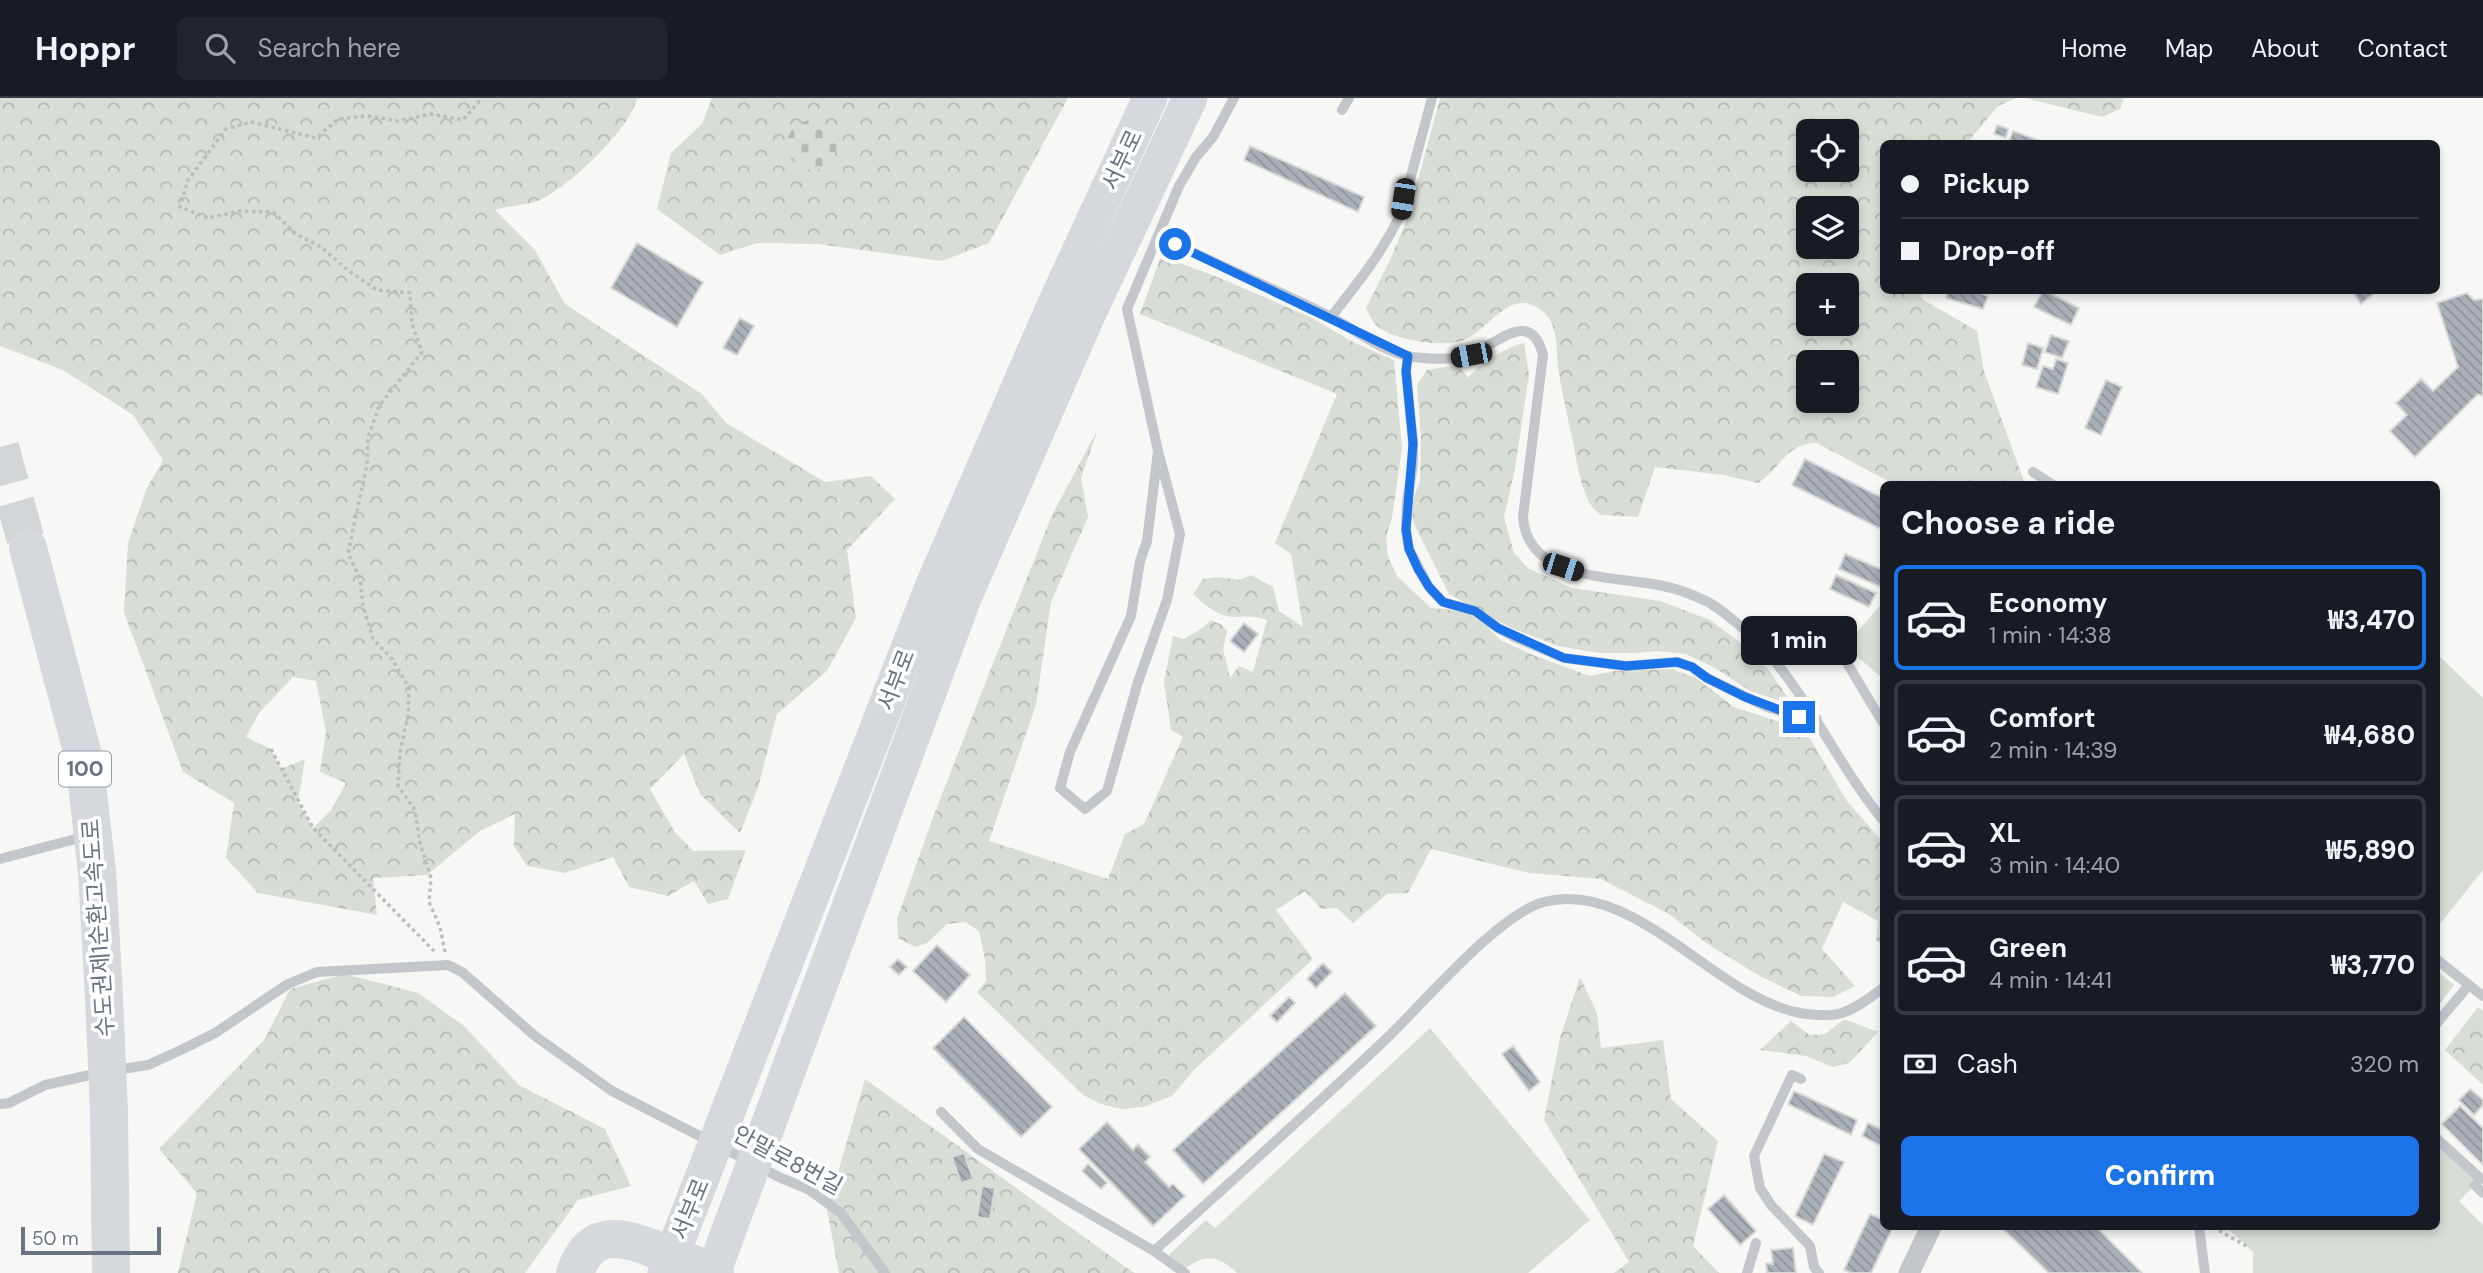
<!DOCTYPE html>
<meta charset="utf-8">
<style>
body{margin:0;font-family:"DM Sans","Noto Sans KR",sans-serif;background:#20242c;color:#f1f3f6;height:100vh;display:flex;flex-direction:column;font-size:26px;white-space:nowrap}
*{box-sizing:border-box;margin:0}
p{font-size:23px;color:#9ea1a6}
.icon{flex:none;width:38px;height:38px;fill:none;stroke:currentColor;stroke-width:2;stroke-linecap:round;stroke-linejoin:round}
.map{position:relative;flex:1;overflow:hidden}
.panel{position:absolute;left:1880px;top:383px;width:560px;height:749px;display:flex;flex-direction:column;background:#171b24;border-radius:10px;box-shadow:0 4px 10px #0003}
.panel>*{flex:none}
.hud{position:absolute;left:1880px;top:42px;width:560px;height:154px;border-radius:10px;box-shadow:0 4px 10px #0003;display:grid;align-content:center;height:154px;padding:0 21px;background:#171b24}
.controls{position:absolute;left:1796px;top:21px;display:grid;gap:14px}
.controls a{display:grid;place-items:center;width:63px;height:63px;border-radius:10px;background:#171b24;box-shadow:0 4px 10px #0003;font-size:35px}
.scale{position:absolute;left:21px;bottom:18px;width:140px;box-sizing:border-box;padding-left:7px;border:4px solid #687484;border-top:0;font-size:19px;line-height:24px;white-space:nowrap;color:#687484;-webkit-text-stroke:5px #fff;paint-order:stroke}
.end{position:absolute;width:32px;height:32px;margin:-16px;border:9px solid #1a73e8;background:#fff;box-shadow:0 0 0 4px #fff}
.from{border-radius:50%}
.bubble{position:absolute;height:49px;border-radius:10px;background:#171b24;box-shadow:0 4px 10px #0003;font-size:23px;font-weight:800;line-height:49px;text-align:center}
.car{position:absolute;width:21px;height:42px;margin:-21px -10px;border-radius:9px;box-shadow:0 0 5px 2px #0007;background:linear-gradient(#222 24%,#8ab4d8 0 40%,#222 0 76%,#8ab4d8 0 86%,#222 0)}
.hud b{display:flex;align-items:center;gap:24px;height:66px;font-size:26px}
.hud b+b{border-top:2px solid #363941}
.hud i{width:18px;height:18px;background:#f1f3f6}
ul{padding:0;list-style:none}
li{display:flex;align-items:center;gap:21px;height:105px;margin:0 14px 10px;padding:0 7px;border:4px solid #363941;border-radius:10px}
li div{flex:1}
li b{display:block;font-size:26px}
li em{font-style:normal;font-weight:800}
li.on{border-color:#1a73e8}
li>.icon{width:63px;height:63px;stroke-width:1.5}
h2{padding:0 21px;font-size:32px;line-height:84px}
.pay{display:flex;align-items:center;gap:18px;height:77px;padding:0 21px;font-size:26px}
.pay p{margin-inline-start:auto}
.action{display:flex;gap:14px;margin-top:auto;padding:14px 21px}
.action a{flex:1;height:80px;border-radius:10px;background:#1a73e8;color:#fff;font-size:28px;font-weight:800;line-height:80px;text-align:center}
header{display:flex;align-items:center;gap:42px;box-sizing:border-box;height:98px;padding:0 35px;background:#171b24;border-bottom:2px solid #363941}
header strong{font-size:33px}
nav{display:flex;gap:38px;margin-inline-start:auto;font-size:24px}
.search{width:490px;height:63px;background:#20242c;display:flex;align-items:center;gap:18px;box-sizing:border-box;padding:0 24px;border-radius:10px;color:#9ea1a6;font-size:26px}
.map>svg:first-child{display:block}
.forest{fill:url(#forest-crowns);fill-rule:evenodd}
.cemetery{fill:url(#cemetery-stones)}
.garden{fill:#d8ded6}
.building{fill:url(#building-back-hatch);stroke:#d9d9d7;stroke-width:2}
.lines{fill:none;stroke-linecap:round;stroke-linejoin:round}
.motorway-tunnel{stroke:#d3d6d9;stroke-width:38;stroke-dasharray:38 19;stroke-linecap:butt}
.path{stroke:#bbbdc0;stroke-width:3.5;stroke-dasharray:3.5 3.5;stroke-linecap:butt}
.service{stroke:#c3c6ca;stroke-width:10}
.minor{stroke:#c3c6ca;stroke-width:21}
.trunk{stroke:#d5d8dc;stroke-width:35}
.motorway{stroke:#d5d8dc;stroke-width:38}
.route{stroke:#1a73e8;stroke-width:9}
.labels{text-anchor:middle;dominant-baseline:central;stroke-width:7;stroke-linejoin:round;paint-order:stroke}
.shield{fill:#fff;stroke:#959ea9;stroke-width:2}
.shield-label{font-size:21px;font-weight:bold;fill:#687484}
.street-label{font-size:23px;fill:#687484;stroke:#fff}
</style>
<header>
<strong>Hoppr</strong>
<div class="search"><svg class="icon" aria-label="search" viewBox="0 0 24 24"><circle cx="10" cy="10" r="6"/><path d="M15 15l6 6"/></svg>Search here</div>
<nav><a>Home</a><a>Map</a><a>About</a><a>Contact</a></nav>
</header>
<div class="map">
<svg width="2483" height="1175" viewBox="0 0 2483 1175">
<defs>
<pattern id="forest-crowns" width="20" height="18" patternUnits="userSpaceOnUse" patternTransform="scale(1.75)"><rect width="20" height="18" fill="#d8ded6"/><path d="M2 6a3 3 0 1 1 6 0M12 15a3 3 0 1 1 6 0" fill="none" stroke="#b3b9b3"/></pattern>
<pattern id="cemetery-stones" width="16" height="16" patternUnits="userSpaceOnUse" patternTransform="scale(1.75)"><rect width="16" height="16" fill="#d8ded6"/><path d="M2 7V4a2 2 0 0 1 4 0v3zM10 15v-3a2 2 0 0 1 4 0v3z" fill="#b3b9b3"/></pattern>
<pattern id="building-back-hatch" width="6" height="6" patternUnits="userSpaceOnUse" patternTransform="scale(1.75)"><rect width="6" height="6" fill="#aab0b7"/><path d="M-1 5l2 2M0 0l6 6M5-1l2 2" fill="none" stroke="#8e949a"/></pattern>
</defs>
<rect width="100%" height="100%" fill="#f7f7f5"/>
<path class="forest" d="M0,0H637C630,32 571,86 542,101C528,108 509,107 495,112L535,152L565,206L702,296L726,325L825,384L871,378L895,401L847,452L856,520L827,573L777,616L758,690L740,735L700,696L684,656L650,691L675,734L693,753L746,752L728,801L708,806L694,783L668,798L629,789L613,759L565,775L527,768L514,748L515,716L480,733L427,777L373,780L377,817L258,795L226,760L234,705L183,674L124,514L128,445L146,392L163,362L133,317L63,272L0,248ZM293,579L316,583L326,633L320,674L346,685L331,712L313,730L298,704L305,661L281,671L271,651L246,639L259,615Z
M712,0H1068L989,145L942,163L818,146L757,145L720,157L657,111L671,55L702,26Z
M1440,0H2016L1998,8L1967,45L1883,46V192L1920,193L1922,201L1977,233L1984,273L2024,383L2030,387H1895L1817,345C1785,345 1782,370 1758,385L1723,377L1655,369L1638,419L1601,417C1597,414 1593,411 1590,406C1580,387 1577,365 1573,344C1568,322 1563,299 1559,276C1555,255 1561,227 1541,212C1510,188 1489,232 1464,242C1445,250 1399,243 1381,231C1373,226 1370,218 1366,210L1391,160L1409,116ZM1808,33H1846V72H1808ZM1808,110H1846V149H1808ZM1808,187H1846V226H1808ZM1808,264H1846V303H1808Z
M2025,0H2124L2120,11L2102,19Z
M1161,158L1215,178L1310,219L1355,245L1394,262L1402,350L1392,420L1386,438L1388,458L1397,478L1431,510L1465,513L1487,528L1500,542L1533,557L1590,578L1614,573L1672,571L1696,580L1734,609L1805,632L1847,703L1883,744V848L1876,842L1878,823L1843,804L1822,851L1855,888L1833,899L1801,898L1760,878L1709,847L1669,816L1601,781L1529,775L1431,751L1408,795L1387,796L1353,825L1337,810L1321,811L1305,793L1276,812L1313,861L1194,972L1172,998L1144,1009L1122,1011L1101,1006L1083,997L977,894L986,883L985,861L979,833L965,824L947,826L927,845L915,849L898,840L897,821L932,722L988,578L1052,417L1098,331L1081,380L1088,419L1051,504L1036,607L989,743L1108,781L1125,736L1144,726L1183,639L1171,632L1164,584L1173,538L1184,541L1205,528L1211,522L1222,527L1227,533L1223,551L1230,580L1239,568L1253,574L1267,522C1250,517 1249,519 1233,519C1217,518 1204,506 1193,496L1203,481L1220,479L1239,482L1251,477L1273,489L1279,513L1303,529L1291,456L1275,445L1337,296L1140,216Z
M1524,245L1529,276L1515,371L1504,419L1514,455L1528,470L1572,490L1660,503L1710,522L1742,546L1768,571L1793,607L1750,593L1715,570L1686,556L1656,553L1638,555H1599L1558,548L1511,530L1449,496L1414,426L1411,406L1420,384L1421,340L1417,287L1427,272L1458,267L1468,280C1478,266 1507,249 1524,245Z
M2436,872L2454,887L2436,910Z
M345,876L418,895L464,928L519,987L605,1031L631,1088L578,1102L525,1175H178L197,1095L159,1051L265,941L290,891Z
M1580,879L1597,915L1601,950L1663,942L1671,1001L1718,1043L1693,1148L1719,1175H1614L1629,1164L1544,1022L1560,940Z
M2478,909L2483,913V987L2445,952Z
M1843,922C1857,923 1865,932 1879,933L1849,965L1833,969L1806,958L1760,952L1791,923L1810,937L1825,936Z
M865,981L1134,1175H839L827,1112Z"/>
<path class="cemetery" d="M787 47a25 25 0 1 1 50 0a25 25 0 1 1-50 0Z"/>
<path class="garden" d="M1883,504V581L1845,548Z
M2436,555L2483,600V772L2436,831Z
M1430,930L1590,1122L1528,1175H1237C1218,1157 1206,1156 1184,1171L1169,1157L1206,1122L1215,1130Z
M2436,1040L2481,1081L2459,1103L2483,1127V1175H2253V1154L2226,1129H2436Z"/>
<path class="building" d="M1997,27L2008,31L2006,40L1994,36Z
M2013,33L2048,46H2008Z
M1250,48L1364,99L1358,114L1244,62Z
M637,145L703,184L677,229L611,190Z
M1948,192H1971L1988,198L1983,211L1946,200Z
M2043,192L2079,210L2071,227L2034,209Z
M2351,192H2378L2361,206Z
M2467,195L2474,202L2483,201V298L2478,296L2415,359L2390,333L2407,317L2396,305L2421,281L2433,293L2458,269L2437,205Z
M740,220L754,228L737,257L723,250Z
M2051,237L2069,243L2062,260L2045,254Z
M2028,245L2043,250L2037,271L2022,267Z
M2056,261L2068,265L2058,296L2036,289L2043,268L2053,271Z
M2106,282L2122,289L2101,337L2085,330Z
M1805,361L1883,400V432L1792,387Z
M1845,456L1883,472L1881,489L1839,471Z
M1836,477L1876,495L1869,509L1830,491Z
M1244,525L1258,536L1244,554L1230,543Z
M937,847L970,877L946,904L913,873Z
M898,861L907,869L899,877L890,869Z
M1323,865L1332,874L1316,890L1307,881Z
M1345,895L1376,928L1203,1086L1173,1052Z
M1289,899L1295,905L1277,924L1270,918Z
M964,919L1052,1009L1021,1039L933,950Z
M1513,948L1540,984L1529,993L1502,956Z
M2470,991L2483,1002V1007L2474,1017L2459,1002Z
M1794,993L1857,1022L1851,1037L1788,1006Z
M2460,1008L2483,1030V1067L2442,1026Z
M1107,1024L1133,1052L1138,1046L1150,1059L1145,1064L1169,1089L1173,1086L1185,1098L1153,1128L1079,1051Z
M1868,1025L1883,1032V1049L1862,1038Z
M964,1055L973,1081L961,1085L952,1059Z
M1824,1056L1844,1064L1813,1127L1795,1118Z
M1088,1066L1107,1085L1101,1091L1082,1073Z
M982,1088L995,1090L990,1121L977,1119Z
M1724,1097L1756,1133L1740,1147L1708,1111Z
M1870,1116L1883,1122V1129H1893L1871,1175H1852L1844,1172Z
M2001,1129H2096L2142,1175H2049Z
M1793,1150L1796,1175H1767L1766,1165L1773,1166L1771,1152Z"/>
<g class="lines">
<path class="motorway-tunnel" d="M0,349L28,450"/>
<path class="path" d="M271,651L313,730L434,853
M445,854L440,829L429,804L431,780L420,745L415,712L398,688L400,654L408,618L409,590L392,561L373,541L363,508L360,481L348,455L367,367L368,339L379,308L422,254L412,226L410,195L377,192L349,173L321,149L296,136L273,114L240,113L208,120L180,109L188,82L226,31L251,24L316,40L338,21L368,18L398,23L431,16L463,22L482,0
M2213,1129L2248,1149"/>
<path class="service" d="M1342,12L1349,0
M1175,146C1227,171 1280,193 1331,219C1355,232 1386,256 1413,259C1430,261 1456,263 1472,256C1497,246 1531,209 1543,257L1523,419C1527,482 1612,478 1658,487C1675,490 1692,496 1708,504C1721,511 1734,523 1746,533C1805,586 1833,662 1883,722
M1331,219C1357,186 1383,154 1401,115L1432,0
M1408,258L1406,273L1413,345V366L1407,404L1406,432L1409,451L1429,489L1443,504L1475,513L1498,530L1514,539L1564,560L1626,568L1677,564L1692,569L1707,580L1767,609L1799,619L1817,621
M1158,353L1180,436L1167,502L1138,584L1107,693L1085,711L1060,690L1070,654L1131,518L1140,463L1147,443L1158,353L1127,211L1179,88L1196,59L1213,39L1234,0
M2033,374L2053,387
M1837,541L1844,560L1883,625
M0,761L87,738
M2436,861L2483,898
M2436,926L2469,887
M115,972L148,967L181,952L215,935L288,886L317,874L448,867L462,874L535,938L612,993L781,1080L808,1091L841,1115L885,1175
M1801,981L1792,977L1754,1058L1760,1090L1771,1107L1810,1148L1814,1169L1819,1175
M0,1006L9,1005L45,987L99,975
M941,1014L978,1051L1154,1153L1185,1175
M2436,1040L2481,1081
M2475,1087L2483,1095
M2199,1129L2205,1175
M1154,1153C1232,1083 1309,1014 1385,942C1422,907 1498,816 1544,804C1636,781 1714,899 1800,915C1813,917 1830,919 1842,915C1857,910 1871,899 1883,890
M1747,1175L1756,1145"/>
<path class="minor" d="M1909,1175L1931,1129"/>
<path class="trunk" d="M665,1175L932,489L1053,210L1150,0
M713,1175L964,500L1087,219L1190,0"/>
<path class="motorway" d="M28,450L84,661L97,773L104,899L109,1014L111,1175
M575,1175C592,1126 627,1140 664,1155C681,1161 698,1168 715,1175"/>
</g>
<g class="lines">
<path class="route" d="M1175,146L1408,258L1406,273L1413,345L1406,432L1409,451L1418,471L1429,489L1443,504L1475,513L1498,530L1564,560L1626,568L1677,564L1692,569L1707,580L1745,599L1799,619"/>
</g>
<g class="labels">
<rect class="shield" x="59" y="653.5" width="52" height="35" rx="5"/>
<g class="shield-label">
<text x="85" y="671">100</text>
</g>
<g class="street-label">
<text transform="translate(1122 62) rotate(-65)">서부로</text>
<text transform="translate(896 582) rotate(-69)">서부로</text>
<text transform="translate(98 830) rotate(-94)">수도권제1순환고속도로</text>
<text transform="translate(788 1062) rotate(28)">안말로8번길</text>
<text transform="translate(690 1111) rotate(-68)">서부로</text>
</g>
</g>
</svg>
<div class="controls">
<a><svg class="icon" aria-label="locate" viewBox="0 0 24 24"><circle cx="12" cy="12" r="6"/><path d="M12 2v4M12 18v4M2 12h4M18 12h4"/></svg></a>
<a><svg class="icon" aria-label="layers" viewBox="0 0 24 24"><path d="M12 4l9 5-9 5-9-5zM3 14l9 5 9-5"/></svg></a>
<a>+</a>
<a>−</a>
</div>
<div class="scale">50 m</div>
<i class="end from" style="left:1175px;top:146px"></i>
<i class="end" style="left:1799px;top:619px"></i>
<div class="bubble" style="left:1741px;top:518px;width:116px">1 min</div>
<i class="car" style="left:1403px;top:101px;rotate:189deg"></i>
<i class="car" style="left:1471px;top:257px;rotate:259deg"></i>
<i class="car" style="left:1563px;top:469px;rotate:108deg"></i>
<div class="hud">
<b><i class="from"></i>Pickup</b>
<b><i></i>Drop-off</b>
</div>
<section class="panel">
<h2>Choose a ride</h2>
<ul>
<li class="on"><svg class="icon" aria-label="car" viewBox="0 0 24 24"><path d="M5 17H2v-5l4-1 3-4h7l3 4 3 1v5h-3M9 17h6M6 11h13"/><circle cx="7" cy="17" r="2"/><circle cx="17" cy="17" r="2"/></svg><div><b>Economy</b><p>1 min · 14:38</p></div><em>₩3,470</em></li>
<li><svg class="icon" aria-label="car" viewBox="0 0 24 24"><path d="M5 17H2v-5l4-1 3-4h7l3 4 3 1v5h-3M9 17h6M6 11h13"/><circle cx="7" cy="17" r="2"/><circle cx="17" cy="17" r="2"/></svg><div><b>Comfort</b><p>2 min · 14:39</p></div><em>₩4,680</em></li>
<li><svg class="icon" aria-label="car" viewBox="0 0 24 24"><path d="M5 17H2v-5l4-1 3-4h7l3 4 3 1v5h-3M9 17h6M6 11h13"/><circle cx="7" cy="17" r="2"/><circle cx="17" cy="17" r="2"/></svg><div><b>XL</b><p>3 min · 14:40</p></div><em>₩5,890</em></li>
<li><svg class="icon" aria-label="car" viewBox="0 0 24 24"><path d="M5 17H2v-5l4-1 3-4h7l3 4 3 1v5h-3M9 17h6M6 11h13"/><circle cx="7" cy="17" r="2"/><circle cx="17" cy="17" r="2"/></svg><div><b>Green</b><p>4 min · 14:41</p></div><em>₩3,770</em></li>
</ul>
<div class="pay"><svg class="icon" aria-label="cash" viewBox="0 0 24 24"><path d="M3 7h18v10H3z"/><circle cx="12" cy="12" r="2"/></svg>Cash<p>320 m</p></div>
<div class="action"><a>Confirm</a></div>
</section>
</div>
